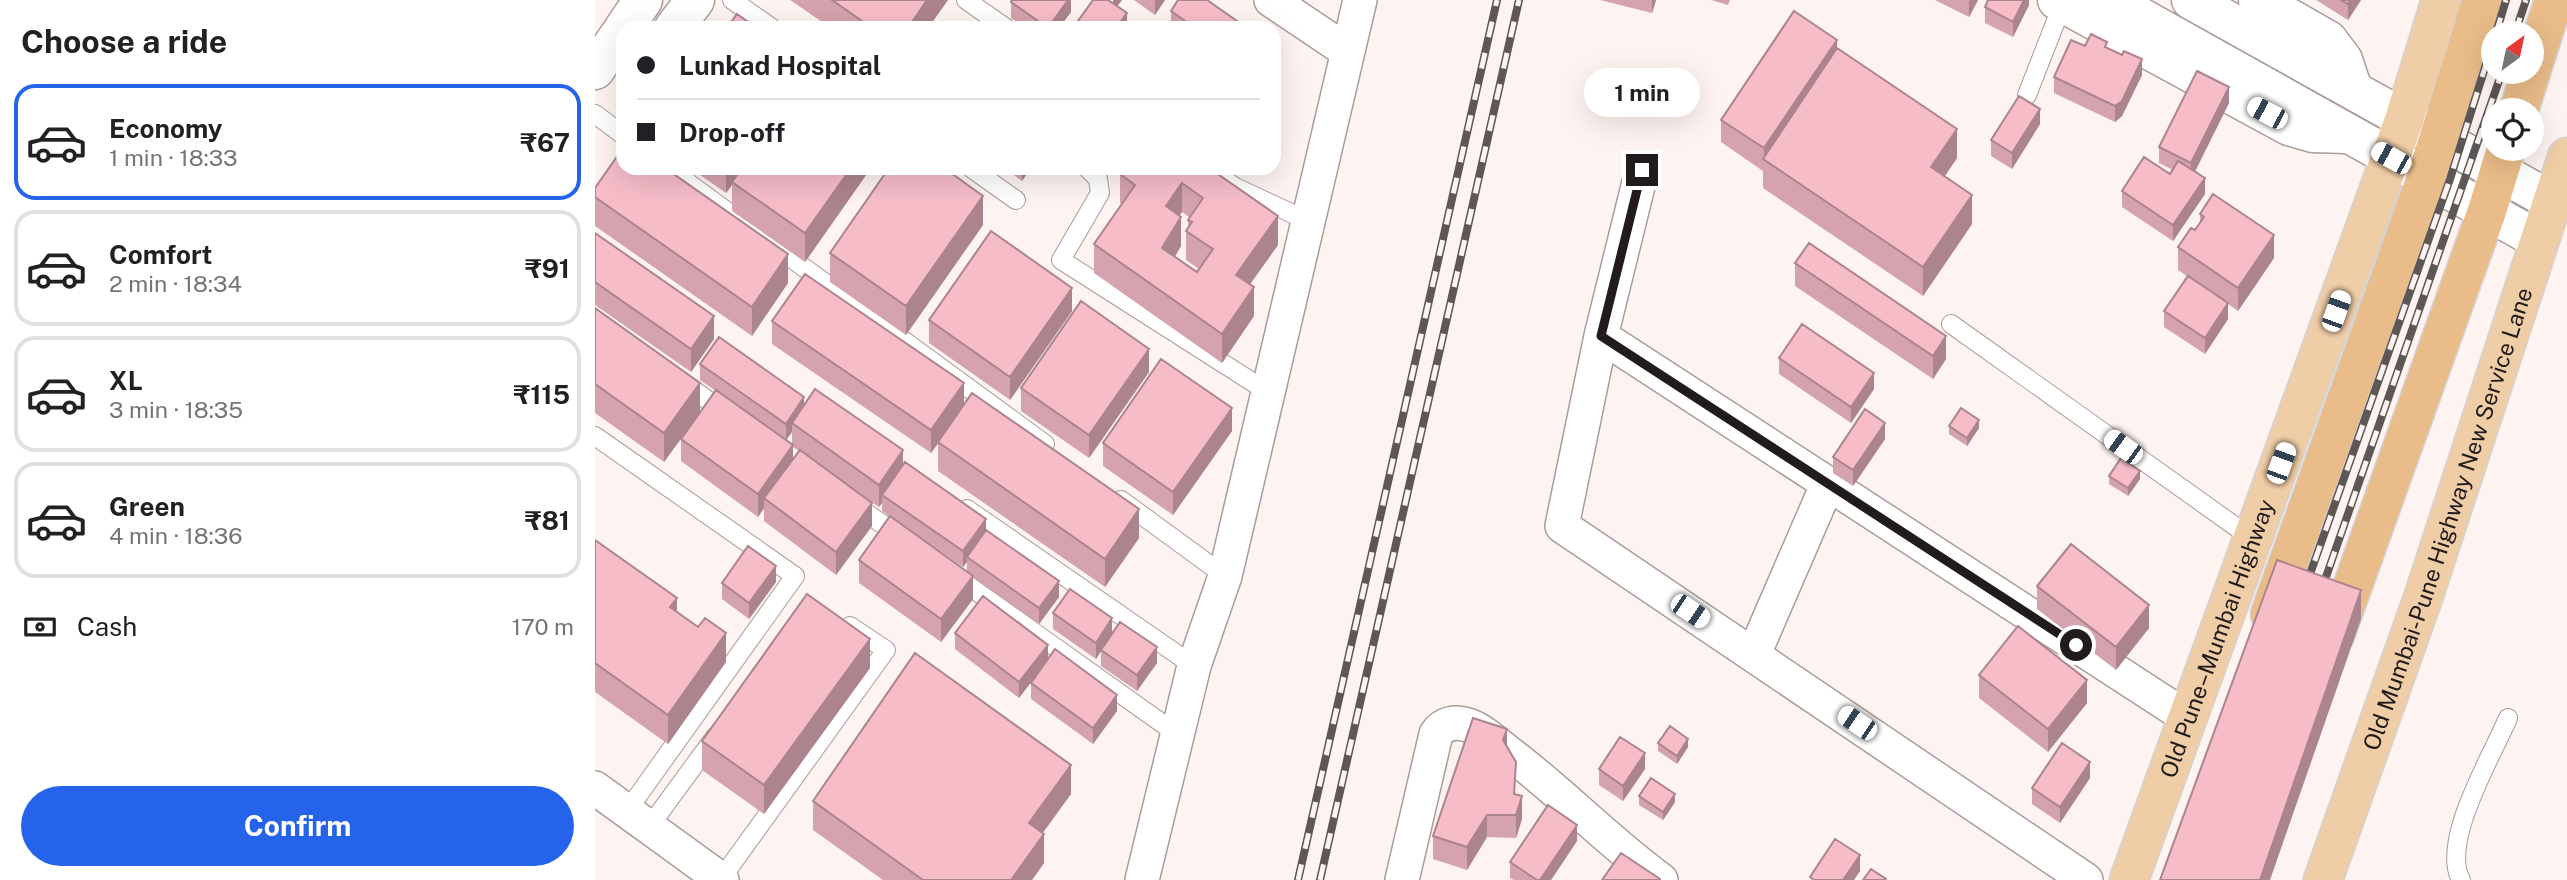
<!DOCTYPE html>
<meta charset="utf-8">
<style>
body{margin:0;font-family:"Public Sans",sans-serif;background:#f6f6f6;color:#202124;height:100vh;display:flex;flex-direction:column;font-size:26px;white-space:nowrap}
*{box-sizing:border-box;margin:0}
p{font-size:23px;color:#757577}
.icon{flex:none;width:38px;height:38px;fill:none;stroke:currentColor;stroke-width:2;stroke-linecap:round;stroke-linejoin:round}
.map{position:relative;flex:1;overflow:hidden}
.details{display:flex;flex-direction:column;background:#fff;width:595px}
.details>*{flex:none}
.guide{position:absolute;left:21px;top:21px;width:665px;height:154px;border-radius:21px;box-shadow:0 7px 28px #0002;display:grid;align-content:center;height:154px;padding:0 21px;background:#fff}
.needle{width:46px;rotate:33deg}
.controls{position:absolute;left:1886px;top:21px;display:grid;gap:14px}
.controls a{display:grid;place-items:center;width:63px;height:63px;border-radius:50%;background:#fff;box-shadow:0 7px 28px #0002;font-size:35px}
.end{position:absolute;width:32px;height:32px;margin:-16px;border:9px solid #211c1b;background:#fff;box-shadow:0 0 0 4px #fff}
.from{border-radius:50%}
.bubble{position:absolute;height:49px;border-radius:24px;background:#fff;box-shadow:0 7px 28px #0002;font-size:23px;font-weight:700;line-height:49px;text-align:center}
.car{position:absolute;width:21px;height:42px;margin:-21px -10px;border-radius:9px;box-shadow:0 0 5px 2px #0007;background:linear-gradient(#fff 24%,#345 0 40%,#fff 0 76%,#345 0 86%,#fff 0)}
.guide b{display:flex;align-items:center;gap:24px;height:66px;font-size:26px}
.guide b+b{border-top:2px solid #e0e0e0}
.guide i{width:18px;height:18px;background:#202124}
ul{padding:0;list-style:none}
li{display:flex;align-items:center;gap:21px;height:116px;margin:0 14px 10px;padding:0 7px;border:4px solid #e0e0e0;border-radius:21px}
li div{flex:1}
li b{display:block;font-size:26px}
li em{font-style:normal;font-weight:700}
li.selected{border-color:#2563eb}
li>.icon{width:63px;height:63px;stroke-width:1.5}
h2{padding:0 21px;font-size:32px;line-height:84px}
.pay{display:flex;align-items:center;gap:18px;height:77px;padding:0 21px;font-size:26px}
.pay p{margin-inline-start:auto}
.button{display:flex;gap:14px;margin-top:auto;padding:14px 21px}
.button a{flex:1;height:80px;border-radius:42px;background:#2563eb;color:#fff;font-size:28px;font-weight:700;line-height:80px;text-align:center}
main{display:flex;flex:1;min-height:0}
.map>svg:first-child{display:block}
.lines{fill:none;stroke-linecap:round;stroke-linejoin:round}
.service-casing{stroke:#aa9c98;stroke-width:20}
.minor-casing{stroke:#aa9c98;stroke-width:36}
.tertiary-casing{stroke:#aa9c98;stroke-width:41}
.secondary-casing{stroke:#aa9c98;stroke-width:41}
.primary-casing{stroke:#d3d2d1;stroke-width:41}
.trunk-casing{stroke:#d3d2d1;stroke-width:41}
.service{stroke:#fff;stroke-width:18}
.minor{stroke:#fff;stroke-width:33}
.tertiary{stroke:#fff;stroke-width:38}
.secondary{stroke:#fff;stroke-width:38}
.primary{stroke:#efcda7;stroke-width:38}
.trunk{stroke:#eabc8a;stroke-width:38}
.rail-casing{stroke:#5d5755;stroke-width:8}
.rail{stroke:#fdf4f1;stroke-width:5;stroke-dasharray:16;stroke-linecap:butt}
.wall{fill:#d4a3ad;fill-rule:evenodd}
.shaded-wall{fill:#ac848d}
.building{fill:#f6bdc9;stroke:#ac848d;stroke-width:2;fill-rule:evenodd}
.route{stroke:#211c1b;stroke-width:9}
.labels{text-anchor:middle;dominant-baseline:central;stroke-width:5;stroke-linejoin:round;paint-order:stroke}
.street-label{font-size:23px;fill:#211c1b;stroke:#fdf4f1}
</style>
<main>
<section class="details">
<h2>Choose a ride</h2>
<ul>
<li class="selected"><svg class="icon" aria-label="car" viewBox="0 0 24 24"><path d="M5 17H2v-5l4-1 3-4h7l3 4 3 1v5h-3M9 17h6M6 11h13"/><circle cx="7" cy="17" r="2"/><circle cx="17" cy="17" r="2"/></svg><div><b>Economy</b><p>1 min · 18:33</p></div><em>₹67</em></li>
<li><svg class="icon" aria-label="car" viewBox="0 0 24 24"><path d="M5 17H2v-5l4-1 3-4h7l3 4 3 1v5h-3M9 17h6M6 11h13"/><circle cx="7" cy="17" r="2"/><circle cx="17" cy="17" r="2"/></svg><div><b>Comfort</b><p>2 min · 18:34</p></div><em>₹91</em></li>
<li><svg class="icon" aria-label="car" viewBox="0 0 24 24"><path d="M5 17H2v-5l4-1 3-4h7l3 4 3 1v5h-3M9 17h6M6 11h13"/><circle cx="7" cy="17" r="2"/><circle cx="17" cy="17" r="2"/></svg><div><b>XL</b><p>3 min · 18:35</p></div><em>₹115</em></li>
<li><svg class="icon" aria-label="car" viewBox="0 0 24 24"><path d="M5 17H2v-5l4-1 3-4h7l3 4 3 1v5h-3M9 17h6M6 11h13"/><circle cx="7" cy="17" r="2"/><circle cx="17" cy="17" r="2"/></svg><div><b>Green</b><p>4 min · 18:36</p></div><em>₹81</em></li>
</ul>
<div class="pay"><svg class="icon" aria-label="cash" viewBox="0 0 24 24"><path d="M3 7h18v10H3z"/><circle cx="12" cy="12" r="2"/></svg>Cash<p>170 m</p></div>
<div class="button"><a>Confirm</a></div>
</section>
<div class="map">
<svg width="1972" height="880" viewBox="0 0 1972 880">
<rect width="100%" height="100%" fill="#fdf4f1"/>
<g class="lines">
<defs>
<path id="service" d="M137,0L177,28
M371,0L411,28
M1432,95L1468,3
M0,114L28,135
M73,168L450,444
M376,168L421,200
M492,168L503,179L505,193L466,260L673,392
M613,168L640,187L713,221
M1356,324L1658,539
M86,381L132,414
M0,436L200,576L32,811
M526,500L630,576
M257,503L306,537
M372,509L599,666
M360,576L582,734
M54,827L120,737
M126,879L291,650L255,626
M1866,880C1845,842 1897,756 1913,718"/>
<path id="minor" d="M676,0L752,51
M1047,170L1006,336L1593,718
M1006,336L967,526L1491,880
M1159,654L1233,483
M0,788L127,880
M547,880L599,666L630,576L765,0
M807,880L841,734C848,723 860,721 873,725C890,731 904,746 918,756C969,795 1014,842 1066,880"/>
<path id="tertiary" d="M1462,0L1694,126L1718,133L1751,134
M1663,0L1733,40L1748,60L1758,90
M79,28L100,0"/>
<path id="secondary" d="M1515,0L1944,240
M1596,0L1957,201
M29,28L48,0
M0,70L28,30"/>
<g id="primary">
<path id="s1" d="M1534,880L1809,120L1846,0"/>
<path id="s2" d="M1728,880L1828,598L1972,157"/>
</g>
<path id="trunk" d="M1937,68L1959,0
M1924,110L1936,72
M1675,614L1831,178L1887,0
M1740,635L1892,211L1911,149"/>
</defs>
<use href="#service" class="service-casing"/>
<use href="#minor" class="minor-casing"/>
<use href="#tertiary" class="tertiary-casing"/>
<use href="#secondary" class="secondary-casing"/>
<use href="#primary" class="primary-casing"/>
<use href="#trunk" class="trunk-casing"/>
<use href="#service" class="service"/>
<use href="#minor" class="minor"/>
<use href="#tertiary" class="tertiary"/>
<use href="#secondary" class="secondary"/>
<use href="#primary" class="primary"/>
<use href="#trunk" class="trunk"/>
<defs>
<path id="rail" d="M1901,33L1911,0
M1920,33L1931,0
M1709,591L1855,179L1899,39
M1724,597L1907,72
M703,880L902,0
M725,880L924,0"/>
</defs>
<use href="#rail" class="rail-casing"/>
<use href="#rail" class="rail"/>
</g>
<path class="wall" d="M195,0H353L333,28H236Z
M476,0V12L464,28H430L416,18V2Z
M539,0H570L560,15Z
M1005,0H1061L1057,13Z
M1116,0H1135L1133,5Z
M1340,0H1383L1374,17Z
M1434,0V5L1418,37L1390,23V7Z
M1721,0H1766L1753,20Z
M576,11L652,28H578L576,27Z
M1490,46L1512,48L1547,75L1527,116L1520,122L1459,93V77Z
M1242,49L1362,158L1350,176L1377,224L1328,296L1168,188V171L1126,142V120Z
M1634,103L1600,172L1610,194L1578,241L1527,207V191L1575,174L1578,170L1564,163V147Z
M1445,124L1417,169L1396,156V140Z
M95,168H276L210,262L137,211V185L131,193Z
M409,168H436L427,181Z
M614,168L683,245L655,284L659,316L627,363L499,273V244L527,204L525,203V174ZM587,212L594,217L593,220V228L591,231V260L604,269L602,272L580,257L586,246L584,216Z
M0,188L193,283L157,336L0,226Z
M1605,214L1679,258L1643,311L1633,304V319L1610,354L1569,327V311L1592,276L1583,270V247L1600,230L1605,222Z
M388,225L311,335L235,282V253Z
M0,233L119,339L96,372L0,305Z
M1200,263L1351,359L1338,379L1200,286Z
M0,308L105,412L121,391L105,380V364L209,404L308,465L391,531L464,597L444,624L378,577V599L346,642L264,583V560L372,572V562L368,567L287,511V503L284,507L265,494L277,526L241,575L169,521V508L163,517L86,461V439L69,462L0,413ZM197,432V444L191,440ZM198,447L204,451L198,460Z
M477,311L415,400L334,343V320Z
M177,321L369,405L544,538L510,587L343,471V444L336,453L177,344Z
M1184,358L1279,389L1256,423L1184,374Z
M554,372L494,458L426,411V388Z
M1354,426L1384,428L1372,446L1354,434Z
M637,431L578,515L508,466V443Z
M1290,439L1258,486L1238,473V457Z
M1514,476L1545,479L1533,496L1514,484Z
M0,540L82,612L131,662L73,744L0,692Z
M181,582L154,619L127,599V583Z
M1442,586L1554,628L1521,670L1442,609Z
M458,613L517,633L562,663L542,691L506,666V651L501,659L458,629Z
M360,633L453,660L522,711L498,744L436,699V683L445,670L424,698L360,649Z
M275,668L169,814L107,770V741Z
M1384,675L1492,703L1453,752L1384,698Z
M1063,743L1093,747L1082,764L1063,751Z
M912,747L920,794L927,819L921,838L892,837L872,870L838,859V836Z
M1004,769H1050L1028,801L1004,785Z
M1495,778L1465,823L1437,804V788Z
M476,794L447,833L449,863L437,880H288L218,830V801Z
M1044,796L1080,802L1068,820L1044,805Z
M982,841L956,880H919L915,878V862Z"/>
<path class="shaded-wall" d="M332,0H353L333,28H313Z
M473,0H476V12L464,28H453Z
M518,0H527L518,12Z
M560,0H570L560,15Z
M1057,0H1061L1057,13Z
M1375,0H1383L1374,17V1Z
M1429,0H1434V5L1418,37V22Z
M1755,0H1766L1753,20V4Z
M532,13V28H521Z
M1242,40V63L1169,159V148Z
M682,49V65L679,69V53Z
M1547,59V75L1527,116L1520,122V106Z
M1634,87V103L1596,179V163Z
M1445,109V124L1417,169V153Z
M1362,129V158L1336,196V167Z
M133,168H149L137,182V185L131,193V170Z
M256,168H276L210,262V233Z
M427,168H436L427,181Z
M1610,178V194L1578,241V225Z
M587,183V212L571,235V206Z
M1377,195V224L1328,296V267Z
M388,196V225L311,335V306Z
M683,216V245L641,304V275Z
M586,217V246L567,277V248Z
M1679,235V258L1643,311V288Z
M193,254V283L157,336V307Z
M659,287V316L627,363V334Z
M477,288V311L415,400V377Z
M1633,303V319L1610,354V338Z
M119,316V339L96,372V349Z
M1351,336V359L1338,379V356Z
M554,349V372L494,458V435Z
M1279,373V389L1256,423V407Z
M105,383V412L69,462V433Z
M369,383V406L336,453V430Z
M209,397V413L197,423V432L191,440V424Z
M637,408V431L578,515V492Z
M1384,420V428L1372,446V438Z
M1290,423V439L1258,486V470Z
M198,445V468L169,498V508L163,517V494Z
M308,450V473L287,495V503L284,507V485Z
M1545,471V479L1533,496V488Z
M277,503V526L241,575V552Z
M544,509V538L510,587V559Z
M391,519V535L372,557V562L368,567V551Z
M181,566V582L154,619V603Z
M378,576V599L346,642V619Z
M464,581V597L444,624V608Z
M1766,590V619L1675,880H1665Z
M82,598V627L75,607Z
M1554,605V628L1521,670V647Z
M517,618V634L501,659V643Z
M131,633V662L73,744V715Z
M275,639V668L169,814V785Z
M453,645V660L424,698V682Z
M562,647V663L542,691V675Z
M1492,680V703L1453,752V729Z
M522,695V711L498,744V728Z
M912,729V752L908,740Z
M1093,739V747L1082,764V756Z
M1050,753V769L1028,801V786Z
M1495,762V778L1465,823V807Z
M476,765V794L434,852V823Z
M1080,794V802L1068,820V812Z
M927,796V819L921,838V815Z
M892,815V837L872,870V847Z
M982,825V841L956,880H945Z
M449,834V863L437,880H416Z
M1265,855V871L1259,880H1248Z"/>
<path class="building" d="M237,0H332L313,28H277Z
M417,0H473L453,28L416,2Z
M498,0H513L532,13L521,28H478Z
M583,0H612L652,28H600L576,11Z
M1393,0H1429L1418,22L1390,7Z
M1746,0H1755L1753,4Z
M1199,11L1242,40L1169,148L1126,120Z
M142,14L162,28H132Z
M1496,34L1512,42L1510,47L1527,55L1529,51L1547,59L1527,101L1520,106L1459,77L1476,40L1490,46Z
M1242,48L1362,129L1336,167L1377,195L1328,267L1168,159Z
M1602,71L1634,87L1596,163L1564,147Z
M1424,96L1445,109L1417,153L1396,140Z
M28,148V168H70L193,254L157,307L0,197V188Z
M1549,157L1575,174L1583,161L1610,178L1578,225L1527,191Z
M147,168H256L210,233L137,182Z
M294,168H349L388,196L311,306L235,253Z
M530,168H614L683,216L641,275L659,287L627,334L499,244L540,185L525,174ZM587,183L608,198L593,220L597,222L591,231L618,249L602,272L567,248L586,217L571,206Z
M1618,194L1679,235L1643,288L1583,247L1596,228L1600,230L1609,217L1605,214Z
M396,231L477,288L415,377L334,320Z
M0,233L119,316L96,349L0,282Z
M1214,243L1351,336L1338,356L1200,263Z
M210,274L369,383L336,430L177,321Z
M1593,276L1633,303L1610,338L1569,311Z
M486,301L554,349L494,435L426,388Z
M0,308L105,383L69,433L0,384Z
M1207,324L1279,373L1256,407L1184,358Z
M124,337L209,397L191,424L105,364Z
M566,359L637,408L578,492L508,443Z
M220,389L308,450L284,485L197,423Z
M121,390L198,445L163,494L86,439Z
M377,393L544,509L510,559L343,442Z
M1366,408L1384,420L1372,438L1354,426Z
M1270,409L1290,423L1258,470L1238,457Z
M205,450L277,503L241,552L169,498Z
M1526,458L1545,471L1533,488L1514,476Z
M310,462L391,519L368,551L287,495Z
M295,516L378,576L346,619L264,560Z
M391,530L464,581L444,608L372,557Z
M0,540L82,598L75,607L103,627L110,618L131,633L73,715L0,663Z
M1476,544L1554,605L1521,647L1442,586Z
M153,546L181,566L154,603L127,583Z
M1682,560L1766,590L1665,880H1565Z
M475,589L517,618L501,643L458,613Z
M212,594L275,639L169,785L107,741Z
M388,596L453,645L424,682L360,633Z
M525,622L562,647L542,675L506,650Z
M1423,626L1492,680L1453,729L1384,675Z
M460,649L522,695L498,728L436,683Z
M320,653L476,765L434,823L449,834L416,880H328L218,801Z
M878,718L912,729L908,740L921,762L919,794L927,796L921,815H892L872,847L838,836Z
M1075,726L1093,739L1082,756L1063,743Z
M1025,737L1050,753L1028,786L1004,769Z
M1467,743L1495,762L1465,807L1437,788Z
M1056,778L1080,794L1068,812L1044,796Z
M953,805L982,825L945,880H942L915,862Z
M1240,839L1265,855L1248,880H1219L1215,877Z
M1026,853L1065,879V880H1007Z
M1276,869L1291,879L1290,880H1268Z"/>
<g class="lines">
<path class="route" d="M1047,170L1006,336L1481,645"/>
</g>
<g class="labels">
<g class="street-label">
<text stroke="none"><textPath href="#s2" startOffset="382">Old Mumbai-Pune Highway New Service Lane</textPath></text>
<text stroke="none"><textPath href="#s1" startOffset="257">Old Pune–Mumbai Highway</textPath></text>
</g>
</g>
</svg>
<div class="controls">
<a><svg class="needle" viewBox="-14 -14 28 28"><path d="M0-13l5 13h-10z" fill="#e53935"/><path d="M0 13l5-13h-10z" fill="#757577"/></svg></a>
<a><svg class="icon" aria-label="locate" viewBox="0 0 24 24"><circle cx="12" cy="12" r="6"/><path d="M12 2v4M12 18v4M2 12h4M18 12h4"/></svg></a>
</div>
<i class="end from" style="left:1481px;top:645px"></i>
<i class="end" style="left:1047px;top:170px"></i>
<div class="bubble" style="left:989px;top:68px;width:116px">1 min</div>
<i class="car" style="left:1672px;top:113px;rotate:298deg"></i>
<i class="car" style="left:1796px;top:158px;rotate:299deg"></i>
<i class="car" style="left:1741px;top:311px;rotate:20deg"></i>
<i class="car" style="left:1528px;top:447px;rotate:306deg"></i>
<i class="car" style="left:1686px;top:463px;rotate:20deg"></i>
<i class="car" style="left:1095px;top:611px;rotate:124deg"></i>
<i class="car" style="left:1262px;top:723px;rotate:304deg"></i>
<div class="guide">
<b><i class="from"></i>Lunkad Hospital</b>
<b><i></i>Drop-off</b>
</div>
</div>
</main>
